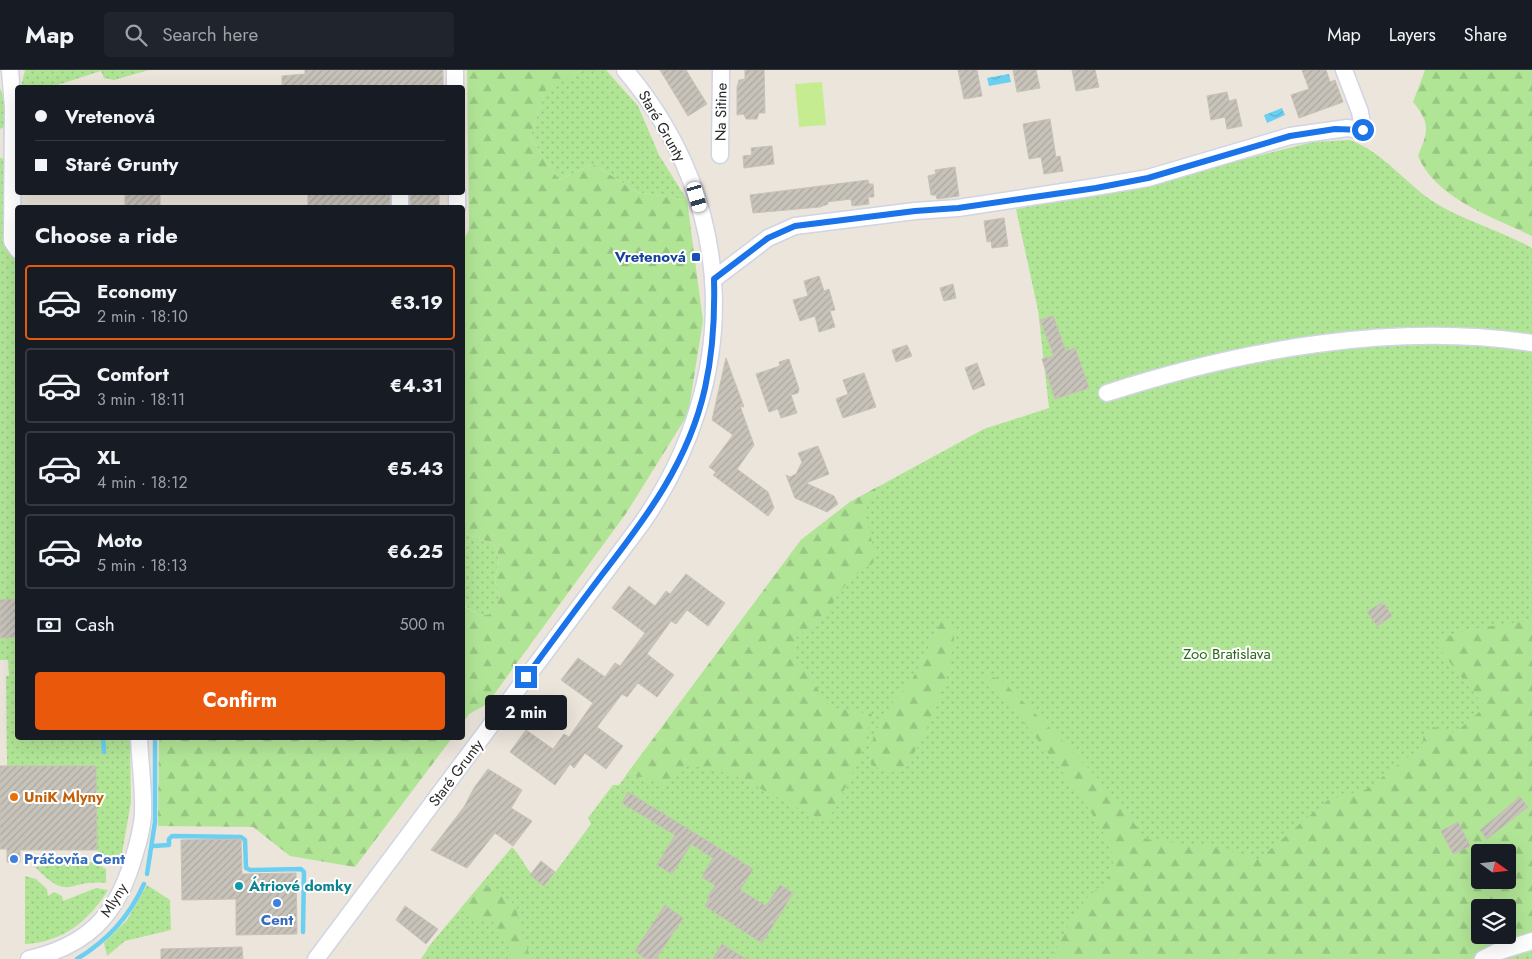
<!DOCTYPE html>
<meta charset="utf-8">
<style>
body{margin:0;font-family:Jost,sans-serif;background:#20242c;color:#f1f3f6;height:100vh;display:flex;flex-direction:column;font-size:19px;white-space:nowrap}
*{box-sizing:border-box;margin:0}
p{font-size:16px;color:#9ea1a6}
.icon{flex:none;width:28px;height:28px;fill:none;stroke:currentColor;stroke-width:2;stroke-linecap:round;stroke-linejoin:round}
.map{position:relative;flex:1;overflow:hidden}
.sheet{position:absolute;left:15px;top:135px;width:450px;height:535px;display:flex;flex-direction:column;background:#171b24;border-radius:5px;box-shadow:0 5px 20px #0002}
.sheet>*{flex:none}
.banner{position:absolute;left:15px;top:15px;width:450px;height:110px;border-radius:5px;box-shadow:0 5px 20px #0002;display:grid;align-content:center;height:110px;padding:0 20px;background:#171b24}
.needle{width:32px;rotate:105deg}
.tools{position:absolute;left:1471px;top:774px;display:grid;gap:10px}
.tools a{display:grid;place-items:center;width:45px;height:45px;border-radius:5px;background:#171b24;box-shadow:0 5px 20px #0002;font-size:25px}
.end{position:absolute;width:22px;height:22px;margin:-11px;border:6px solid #1a73e8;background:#fff;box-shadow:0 0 0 2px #fff}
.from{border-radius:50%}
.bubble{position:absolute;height:35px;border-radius:5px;background:#171b24;box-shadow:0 5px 20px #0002;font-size:16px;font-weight:700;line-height:35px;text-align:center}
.car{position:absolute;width:15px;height:30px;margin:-15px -8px;border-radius:6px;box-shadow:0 0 4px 1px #0007;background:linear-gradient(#fff 24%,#345 0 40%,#fff 0 76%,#345 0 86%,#fff 0)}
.banner b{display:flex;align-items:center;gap:18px;height:48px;font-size:19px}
.banner b+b{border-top:1px solid #363941}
.banner i{width:12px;height:12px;background:#f1f3f6}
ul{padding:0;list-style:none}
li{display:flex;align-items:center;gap:15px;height:75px;margin:0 10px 8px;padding:0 10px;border:2px solid #363941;border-radius:5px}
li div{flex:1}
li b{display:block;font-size:19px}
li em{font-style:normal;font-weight:700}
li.current{border-color:#ea580c}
li>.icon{width:45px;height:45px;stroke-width:1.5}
h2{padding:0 20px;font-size:22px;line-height:60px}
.pay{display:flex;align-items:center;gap:12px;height:55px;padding:0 20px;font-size:19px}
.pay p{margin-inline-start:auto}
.action{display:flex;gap:10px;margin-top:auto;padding:10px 20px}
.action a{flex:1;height:58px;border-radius:5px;background:#ea580c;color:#fff;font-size:20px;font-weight:700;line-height:58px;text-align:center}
header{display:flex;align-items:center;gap:30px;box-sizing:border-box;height:70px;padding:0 25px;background:#171b24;border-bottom:1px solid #363941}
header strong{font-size:24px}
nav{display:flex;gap:28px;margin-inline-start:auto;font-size:18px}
.search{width:350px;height:45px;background:#20242c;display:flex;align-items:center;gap:12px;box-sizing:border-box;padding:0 18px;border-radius:5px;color:#9ea1a6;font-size:19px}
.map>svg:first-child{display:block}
.green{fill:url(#green-dots);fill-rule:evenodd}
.forest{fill:url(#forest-firs);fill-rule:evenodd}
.pitch{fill:#c6ec91}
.water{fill:url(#water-waves)}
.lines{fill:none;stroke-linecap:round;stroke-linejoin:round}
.stream{stroke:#6bcff2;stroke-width:4.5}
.building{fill:url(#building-hatch);stroke:#c8c1b5}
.minor-casing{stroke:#d0d4e3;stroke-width:19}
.minor{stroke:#fff;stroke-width:16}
.route{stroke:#1a73e8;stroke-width:6}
.transit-dot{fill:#1a4fb4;stroke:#fff;stroke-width:2}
.food-dot{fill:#e8710a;stroke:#fff;stroke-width:2}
.shop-dot{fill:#3f7fe0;stroke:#fff;stroke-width:2}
.culture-dot{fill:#0f9aa8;stroke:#fff;stroke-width:2}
.labels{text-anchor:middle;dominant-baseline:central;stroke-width:4;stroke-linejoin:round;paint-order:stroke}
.street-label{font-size:15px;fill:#2a2a2a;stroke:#fff}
.transit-label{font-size:15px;font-weight:bold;fill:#164399;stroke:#fff;text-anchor:end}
.park-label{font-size:15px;fill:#296918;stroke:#fff}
.food-label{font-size:15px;font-weight:bold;fill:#c56008;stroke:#fff;text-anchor:start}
.shop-label{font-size:15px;font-weight:bold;fill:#366cbe;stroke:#fff;text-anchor:start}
.culture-label{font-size:15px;font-weight:bold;fill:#0d838f;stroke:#fff;text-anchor:start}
</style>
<header>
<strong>Map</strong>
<div class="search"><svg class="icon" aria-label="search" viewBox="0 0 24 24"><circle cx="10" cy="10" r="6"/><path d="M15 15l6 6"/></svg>Search here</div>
<nav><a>Map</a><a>Layers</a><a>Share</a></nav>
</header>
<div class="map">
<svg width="1532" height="889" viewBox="0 0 1532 889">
<defs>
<pattern id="green-dots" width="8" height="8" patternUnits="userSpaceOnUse" patternTransform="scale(1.25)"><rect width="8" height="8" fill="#b1e596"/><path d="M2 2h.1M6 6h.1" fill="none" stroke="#98c581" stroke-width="1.8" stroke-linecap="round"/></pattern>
<pattern id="forest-firs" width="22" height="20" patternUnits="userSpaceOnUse" patternTransform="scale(1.25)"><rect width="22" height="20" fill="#b1e596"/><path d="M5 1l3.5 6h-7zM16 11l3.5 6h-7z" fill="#98c581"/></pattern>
<pattern id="water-waves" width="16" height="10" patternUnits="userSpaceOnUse" patternTransform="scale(1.25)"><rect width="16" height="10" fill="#6bcff2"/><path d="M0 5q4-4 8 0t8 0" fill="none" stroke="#5db2d0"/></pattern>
<pattern id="building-hatch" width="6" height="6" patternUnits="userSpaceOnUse" patternTransform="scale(1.25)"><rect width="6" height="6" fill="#c7c3ba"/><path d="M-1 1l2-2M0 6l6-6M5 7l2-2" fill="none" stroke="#aba8a0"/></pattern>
</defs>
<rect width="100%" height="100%" fill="#ece5db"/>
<path class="green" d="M25,0H149L114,10L104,8L101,1L51,17H21Z
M582,0H606L638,36L659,85L687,130L637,122L593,94L559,110L530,67L546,19Z
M0,18L5,31L4,57L0,59Z
M1350,70C1385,83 1406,115 1437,134C1467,152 1502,161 1532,178V889H421L430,875L512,777C525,791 527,804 545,816L591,754L588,748L613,715H619L801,470L850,432L984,359L1049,338L1038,240L1016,139L1111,122L1313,72ZM1480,782H1508V810H1480ZM1480,838H1508V865H1480Z
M0,88L6,89L5,169L18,189V529L0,530Z
M463,463L492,473L497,480L499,490L495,510L500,528L491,544L480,546L465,536L463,539Z
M17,567L18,668H130L131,732L121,789L102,787L97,780L96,696H7L6,606H9L8,590H0V568Z
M94,792L106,799V813C66,809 70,833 35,797Z
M25,806L36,809L47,819L48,826L54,822L62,826L63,831L96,818L108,820C89,851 63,872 25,874Z
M147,815L170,830L171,860L125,871L107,886L104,873L127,850Z"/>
<path class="forest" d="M467,0H582L546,20L530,67L559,110L593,94L637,122L687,130L703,251L688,344L627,442L487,634L469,644L463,653V539L464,536L480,546L490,544L500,528L495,510L499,490L497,480L492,473L463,463L462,173L469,160Z
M1425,0H1532V166C1493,147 1436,129 1418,86C1428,61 1431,54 1413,32Z
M879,416L867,431L866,450L876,486L872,494L861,500L843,518L820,551L796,568L793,590L805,601L830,637L872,644L857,695L827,753L734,705L689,695L664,719L647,708L626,705L801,470L850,432Z
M943,548H947C951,553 954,558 954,565C954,594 925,677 904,696C901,700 895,701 890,703L871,695L870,682L874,664L894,630L910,614Z
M1532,550V866L1476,889H1052C1061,870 1070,849 1083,832C1095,818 1112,814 1113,791C1115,758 1009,635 984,605L1000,609L1067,675L1111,723L1146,769L1220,778L1259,789L1328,730L1367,719L1422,676L1424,663L1433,657L1455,663L1485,637L1433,571L1472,559ZM1480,782H1508V810H1480ZM1480,838H1508V865H1480Z
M159,668H452L355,797L290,786L253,757L158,756Z
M482,813L501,823L517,837L518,852L531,889H508L509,878L493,852L471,847L461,838Z"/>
<path class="pitch" d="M822,12L826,55L799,57L795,14Z"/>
<path class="water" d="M1009,4L1011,12L989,16L987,8Z
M1282,38L1285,45L1267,53L1264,45Z"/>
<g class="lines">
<path class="stream" d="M103,668L104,682
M153,776L169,775V769L172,766L241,767L245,770L246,798L250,800L301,799L304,802L303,862
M147,804L155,752V668
M77,889C108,870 129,847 144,814"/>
</g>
<path class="building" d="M305,0H443V18H282V6L305,4Z
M660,0H686L707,34L688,46Z
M745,0H764L765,43H759L757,49H746L744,44L737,45V17L739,10L745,9Z
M958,0H977L982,26L964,29Z
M1013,0H1036L1040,18L1017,22Z
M1072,0H1095L1099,17L1076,21Z
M1302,0H1326L1330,12L1335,10L1343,32L1299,48L1291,25L1309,19Z
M1227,22L1229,31L1236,29L1242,56L1227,59L1225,47L1211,50L1207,26Z
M1050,49L1056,87L1060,86L1063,101L1044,104L1041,87L1029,89L1023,54Z
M772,76L774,94L744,98L743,86L752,85L751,78Z
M955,97L959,126L937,129L936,125H931L928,106L936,104L935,100Z
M868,110L869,114H873L874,127H868L869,134L852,136L851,129L827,132L828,134L820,137L753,143L750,125Z
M125,122H160V138H125Z
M308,122H390V138H308Z
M410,122H439V138H410Z
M1004,148L1008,176L992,178L991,171L987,172L984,151Z
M819,206L824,221L829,219L835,240L830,241L835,257L819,262L815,246L800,251L793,230L808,226L804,211Z
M953,214L956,228L944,231L940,218Z
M1053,246L1066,281L1075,278L1089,318L1055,329L1042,289L1054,286L1040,250Z
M907,275L912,286L896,292L892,280Z
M726,288L744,337L740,336L754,375L737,399L768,422L774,438L768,446L713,405L716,402L709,397L733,365L712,350Z
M789,289L799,319L798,323L791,325L797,343L781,348L778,339L769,342L756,304L780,296L779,292Z
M977,293L985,315L973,320L965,298Z
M864,303L876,337L843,348L836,329L848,324L843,310Z
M818,376L829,404L806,413L834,426L838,434L827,442L795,428L786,405L790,407L796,404L802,392L798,383Z
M686,504L725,533L708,556L687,540L676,554L671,551L647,584L674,605L657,627L638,613L627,627L622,624L597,657L623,676L606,699L585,683L574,698L570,694L555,715L510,682L526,660L553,679L564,664L569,667L593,633L561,610L578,588L605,607L615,593L620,596L645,563L612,538L629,516L655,536L666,521L670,524Z
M18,529V567L0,568V530Z
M1383,532L1392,546L1377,556L1367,542Z
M0,696H96L97,780H20V792H7V779H0Z
M488,699L522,720L511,738L532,751L513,776L495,763L467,798L431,780L464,737L474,718Z
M628,722L753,799L740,820L766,836L780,815L793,823L762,873L705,836L710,828L708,827L715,815L702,807L713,788L691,774L672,804L657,795L675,765L622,733Z
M1520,727L1528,737L1487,769L1480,760Z
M1458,752L1470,776L1453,784L1441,761Z
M241,769L242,804L296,803L297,864L236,865V829L182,830L181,770Z
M541,791L555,802L544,816L530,805Z
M665,835L683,848L656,889H646L635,881Z
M405,836L438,859L426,874L396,850Z
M722,874L746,889H713Z
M242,877L243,889H161V879Z"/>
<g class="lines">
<defs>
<path id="minor" d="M10,0L13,37L12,171L18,180
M455,0V18
M720,85L721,0
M400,122V138
M457,122V138
M714,209L768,168L795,156L915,141L958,138L1095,117L1148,108L1290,66L1347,58L1363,60L1360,42L1344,0
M1107,323C1240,280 1392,252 1532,273
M29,889C85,876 115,848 132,793C137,777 142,761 143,744C144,719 140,693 139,668
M316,889L642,453C742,309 739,135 625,0
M1483,889L1497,882L1532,871"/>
</defs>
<use href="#minor" class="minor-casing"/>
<use href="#minor" class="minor"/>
</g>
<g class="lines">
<path class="route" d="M526,607C551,573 576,539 601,506C646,448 689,391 705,318C713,282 715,246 714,209L768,168L795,156L915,141L958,138L1096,118L1148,108L1290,66L1335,59L1363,60"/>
</g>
<rect class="transit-dot" x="691" y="182" width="10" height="10" rx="2.5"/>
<circle class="food-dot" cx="14" cy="727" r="5"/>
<g class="shop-dot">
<circle cx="14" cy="789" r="5"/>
<circle cx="277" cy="833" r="5"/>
</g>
<circle class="culture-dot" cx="239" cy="816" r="5"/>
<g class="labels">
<g class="street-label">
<text transform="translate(721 42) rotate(-89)">Na Sitine</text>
<text transform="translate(662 56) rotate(60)">Staré Grunty</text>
<text transform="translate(456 703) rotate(-53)">Staré Grunty</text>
<text transform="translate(114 830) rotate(-58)">Mlyny</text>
</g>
<g class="transit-label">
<text x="686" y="187">Vretenová</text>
</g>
<g class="park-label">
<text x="1227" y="584">Zoo Bratislava</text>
</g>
<g class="food-label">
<text x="24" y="727">UniK Mlyny</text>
</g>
<g class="shop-label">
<text x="24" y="789">Práčovňa Cent</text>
<text x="277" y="850" text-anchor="middle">Cent</text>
</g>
<g class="culture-label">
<text x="249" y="816">Átriové domky</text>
</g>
</g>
</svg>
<div class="tools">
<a><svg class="needle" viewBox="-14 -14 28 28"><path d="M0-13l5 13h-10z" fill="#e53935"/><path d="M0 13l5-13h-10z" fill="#9ea1a6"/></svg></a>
<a><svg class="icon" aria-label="layers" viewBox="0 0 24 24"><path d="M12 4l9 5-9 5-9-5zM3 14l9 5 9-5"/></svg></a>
</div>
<i class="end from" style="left:1363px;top:60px"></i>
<i class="end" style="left:526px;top:607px"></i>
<div class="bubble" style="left:485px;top:625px;width:82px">2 min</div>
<i class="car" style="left:697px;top:127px;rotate:164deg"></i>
<div class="banner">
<b><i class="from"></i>Vretenová</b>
<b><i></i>Staré Grunty</b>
</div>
<section class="sheet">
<h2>Choose a ride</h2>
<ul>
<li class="current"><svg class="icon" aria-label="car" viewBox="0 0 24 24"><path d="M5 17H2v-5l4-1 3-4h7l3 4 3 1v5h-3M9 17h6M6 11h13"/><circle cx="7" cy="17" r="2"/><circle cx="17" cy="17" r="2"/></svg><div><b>Economy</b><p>2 min · 18:10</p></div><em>€3.19</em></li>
<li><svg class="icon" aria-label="car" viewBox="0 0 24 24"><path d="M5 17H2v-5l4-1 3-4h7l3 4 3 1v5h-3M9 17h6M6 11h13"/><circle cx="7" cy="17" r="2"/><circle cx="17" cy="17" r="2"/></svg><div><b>Comfort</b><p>3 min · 18:11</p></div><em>€4.31</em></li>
<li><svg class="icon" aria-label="car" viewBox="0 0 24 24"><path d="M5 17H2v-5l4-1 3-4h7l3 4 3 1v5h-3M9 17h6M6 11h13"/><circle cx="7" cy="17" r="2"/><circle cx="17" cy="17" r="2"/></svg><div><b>XL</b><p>4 min · 18:12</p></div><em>€5.43</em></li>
<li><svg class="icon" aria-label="car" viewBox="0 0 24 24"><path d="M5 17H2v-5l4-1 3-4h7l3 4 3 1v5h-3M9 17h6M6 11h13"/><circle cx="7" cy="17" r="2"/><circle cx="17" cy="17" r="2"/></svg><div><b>Moto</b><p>5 min · 18:13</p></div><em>€6.25</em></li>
</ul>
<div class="pay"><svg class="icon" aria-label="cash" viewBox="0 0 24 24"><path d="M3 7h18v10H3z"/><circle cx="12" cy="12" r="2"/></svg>Cash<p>500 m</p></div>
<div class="action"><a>Confirm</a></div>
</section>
</div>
